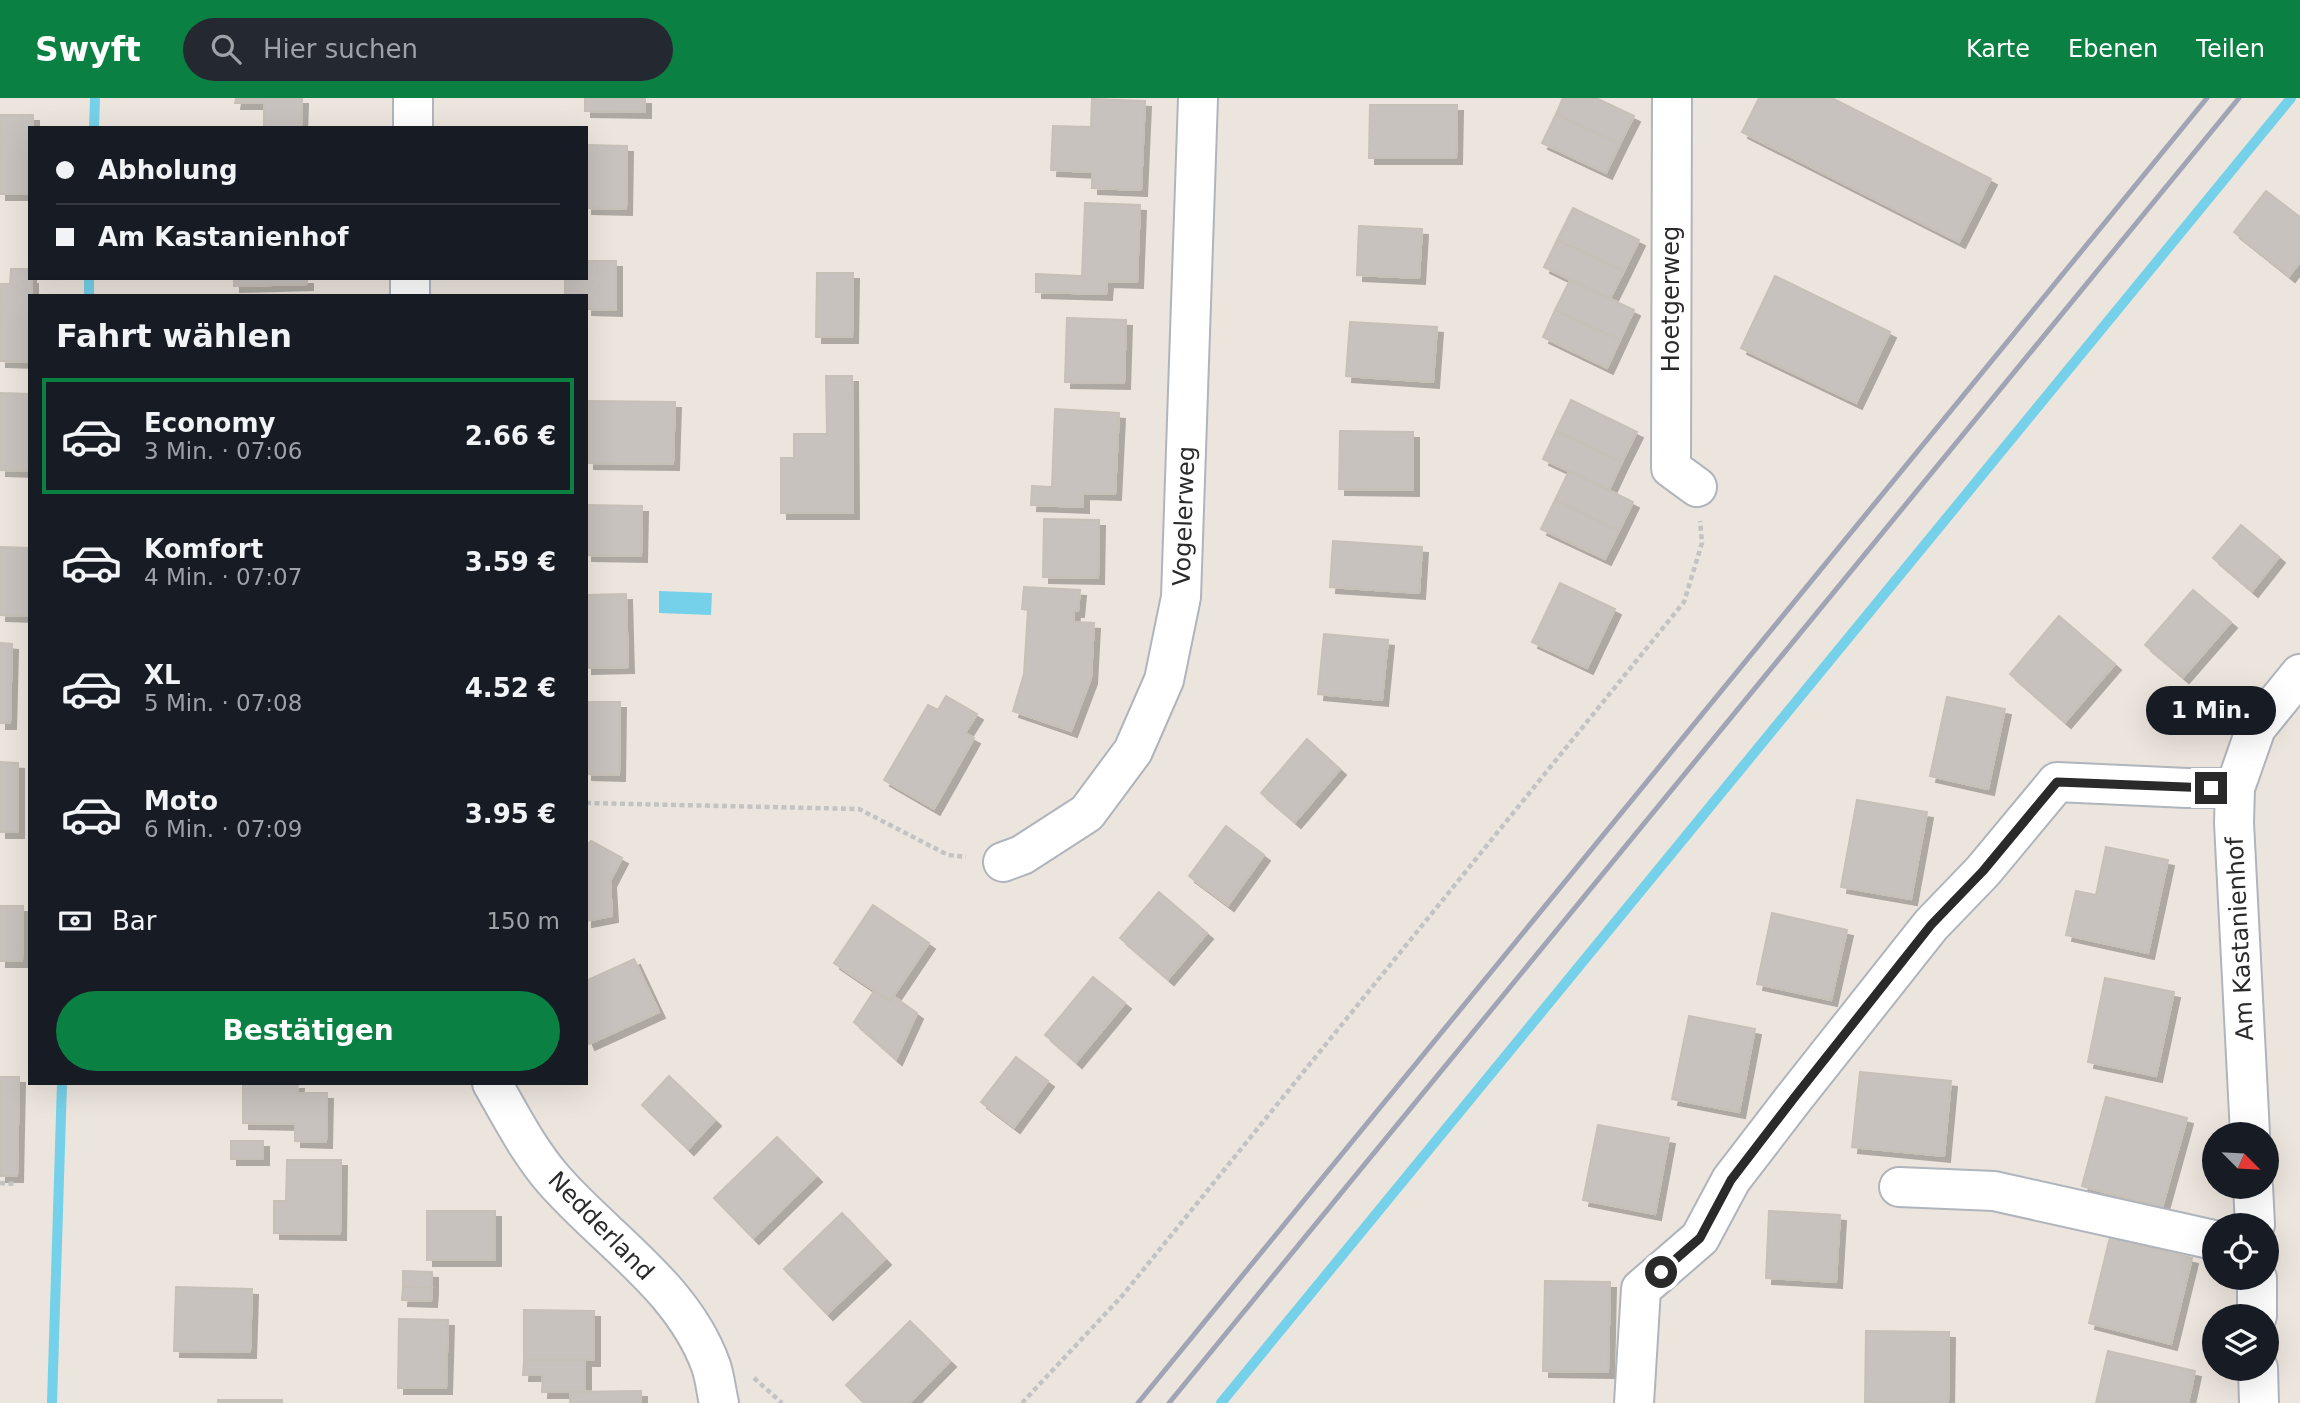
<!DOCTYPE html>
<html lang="de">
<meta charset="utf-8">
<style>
body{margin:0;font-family:"DejaVu Sans",sans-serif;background:#242831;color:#f1f3f6;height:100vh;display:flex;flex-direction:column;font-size:26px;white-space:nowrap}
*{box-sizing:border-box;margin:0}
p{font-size:23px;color:#9ea1a6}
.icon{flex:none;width:38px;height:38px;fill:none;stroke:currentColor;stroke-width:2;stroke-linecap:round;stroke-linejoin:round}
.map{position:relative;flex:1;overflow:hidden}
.sheet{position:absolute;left:28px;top:196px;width:560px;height:791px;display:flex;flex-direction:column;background:#171b24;border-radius:0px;box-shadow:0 7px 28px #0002}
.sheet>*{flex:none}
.hud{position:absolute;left:28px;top:28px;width:560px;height:154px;border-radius:0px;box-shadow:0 7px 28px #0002;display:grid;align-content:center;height:154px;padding:0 28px;background:#171b24}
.needle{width:46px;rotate:114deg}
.tools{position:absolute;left:2202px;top:1024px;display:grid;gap:14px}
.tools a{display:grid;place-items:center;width:77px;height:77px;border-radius:50%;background:#171b24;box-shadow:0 7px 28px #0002;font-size:35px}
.end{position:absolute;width:32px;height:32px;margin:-16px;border:9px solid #2a2a2a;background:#fff;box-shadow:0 0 0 4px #fff}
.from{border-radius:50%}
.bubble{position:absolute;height:49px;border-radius:24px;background:#171b24;box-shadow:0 7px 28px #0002;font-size:23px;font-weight:800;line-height:49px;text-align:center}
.hud b{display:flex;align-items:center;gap:24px;height:66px;font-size:26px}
.hud b+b{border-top:2px solid #363941}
.hud i{width:18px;height:18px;background:#f1f3f6}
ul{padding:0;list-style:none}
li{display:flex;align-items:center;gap:21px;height:116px;margin:0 14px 10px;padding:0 14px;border:4px solid transparent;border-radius:0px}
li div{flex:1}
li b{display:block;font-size:26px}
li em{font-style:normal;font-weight:800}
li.selected{border-color:#0b8043}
li>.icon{width:63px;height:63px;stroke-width:1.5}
h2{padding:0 28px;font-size:32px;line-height:84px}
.pay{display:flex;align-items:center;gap:18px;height:77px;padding:0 28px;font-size:26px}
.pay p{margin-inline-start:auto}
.button{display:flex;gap:14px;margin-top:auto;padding:14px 28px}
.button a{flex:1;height:80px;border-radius:42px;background:#0b8043;color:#fff;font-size:28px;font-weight:800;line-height:80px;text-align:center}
header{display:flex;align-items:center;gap:42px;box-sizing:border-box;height:98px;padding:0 35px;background:#0b8043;color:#fff}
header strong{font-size:33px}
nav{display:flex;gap:38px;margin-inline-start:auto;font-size:24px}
.search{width:490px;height:63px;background:#242831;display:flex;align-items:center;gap:18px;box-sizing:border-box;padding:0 24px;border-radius:38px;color:#9ea1a6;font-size:26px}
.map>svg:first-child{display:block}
.water{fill:#75d1e9}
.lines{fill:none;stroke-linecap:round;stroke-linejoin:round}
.stream{stroke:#75d1e9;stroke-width:10}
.building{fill:#c7c2bd;stroke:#c7c0b7;stroke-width:2;filter:url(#shadow)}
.minor-casing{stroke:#b0b4bd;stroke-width:42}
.path{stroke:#c3c3c3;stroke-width:4.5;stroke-dasharray:5 3.5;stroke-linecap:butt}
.minor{stroke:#fff;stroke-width:38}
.rail{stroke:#a0a4b4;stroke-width:5}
.route{stroke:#2a2a2a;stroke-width:9}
.labels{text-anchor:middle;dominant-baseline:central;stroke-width:5;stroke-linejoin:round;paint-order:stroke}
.street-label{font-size:24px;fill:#2a2a2a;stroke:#fff}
</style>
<header>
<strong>Swyft</strong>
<div class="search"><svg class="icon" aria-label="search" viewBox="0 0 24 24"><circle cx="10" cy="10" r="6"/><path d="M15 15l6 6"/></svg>Hier suchen</div>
<nav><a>Karte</a><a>Ebenen</a><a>Teilen</a></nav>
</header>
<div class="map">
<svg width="2300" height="1305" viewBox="0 0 2300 1305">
<defs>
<filter id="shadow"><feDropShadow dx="6" dy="6" stdDeviation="0" flood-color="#0004"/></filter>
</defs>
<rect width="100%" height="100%" fill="#ece5dd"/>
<path class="water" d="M659,493L712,495L711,517L659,515Z"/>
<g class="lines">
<path class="stream" d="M94,30L95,0
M89,198V180
M52,1305L62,985
M1221,1305L2291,0"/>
</g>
<path class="building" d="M236,0H302L301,30H264V5H235Z
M585,0H645V14L585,13Z
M1563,0H1596L1634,18L1620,46L1556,16Z
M1759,0H1832L1991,81L1959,144L1742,34Z
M1092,1L1145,3L1141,92L1092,90V74L1051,72L1053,28L1091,29Z
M1370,7H1457L1456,60H1369Z
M1556,16L1620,46L1606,75L1542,45Z
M0,17H33V30H30V96H0Z
M586,47L627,48L626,111L586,110Z
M2266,93L2300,119V164L2289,178L2234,134Z
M1085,105L1140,107L1137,184L1107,183L1106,196L1036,194V176L1082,178Z
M1573,110L1639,142L1624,173L1557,142Z
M1359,128L1422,131L1419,180L1357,177Z
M1557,142L1624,173L1610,201L1544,169Z
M586,163H616V212L586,211V198H565V180H586Z
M11,171H30V180H32V198H30V264L0,263V186H10Z
M817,175H853L852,239H816Z
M1775,178L1890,234L1856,305L1741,250Z
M234,180H307V186L234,188Z
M1570,182L1634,212L1620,242L1555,212Z
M1555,212L1620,242L1607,270L1543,239Z
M1067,220L1126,222L1124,285L1065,284Z
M1350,224L1437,229L1433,284L1346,278Z
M826,278H852L853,415H781V360H794V336H827Z
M0,295L30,296L28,373L0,372Z
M1571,302L1637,334L1622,364L1556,333Z
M589,303L675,304L673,366L588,365Z
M1055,311L1119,315L1115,396L1083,395V409L1031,407L1032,388L1052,389Z
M1340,333L1413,334V392L1339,391Z
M1556,333L1622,364L1609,392L1543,361Z
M1569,373L1633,404L1619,433L1555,402Z
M1555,402L1619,433L1605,461L1541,431Z
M586,407L642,408L641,458L586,457Z
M1044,421L1099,422L1098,480L1043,479Z
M2241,427L2279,459L2252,493L2213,460Z
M1333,443L1422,449L1419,495L1330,489Z
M0,449L30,450V518L0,517Z
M1560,485L1615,511L1587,570L1532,544Z
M1024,489L1080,492L1078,513H1074L1073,524L1094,525L1091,580L1071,633L1013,613L1024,576L1028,512L1022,511Z
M2193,492L2231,524L2183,579L2145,547Z
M626,496L628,569L586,570V497Z
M2059,518L2115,566L2065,624L2010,576Z
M1324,536L1388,542L1382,602L1318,596Z
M0,545L12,546L10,625H0Z
M946,598L977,616L965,635L974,640L934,711L884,682L928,607L938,612Z
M1947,599L2005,611L1988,691L1930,678Z
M586,604H620L619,677L586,676Z
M1307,641L1340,671L1295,724L1261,695Z
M0,664L18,665V734H0Z
M1857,702L1927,714L1911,801L1841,789Z
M1226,728L1264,757L1228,807L1189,778Z
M591,743L622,760L610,783L612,818L586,823V748Z
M2106,749L2168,762L2148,855L2066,837L2076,793L2096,797Z
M1159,794L1207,835L1168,881L1120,840Z
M873,807L929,845L890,903L834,865Z
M0,808H23L22,863H0Z
M1772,815L1847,832L1831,902L1757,886Z
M634,861L659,914L589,946L586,939V883Z
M1093,879L1125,905L1076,964L1045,937Z
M2105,880L2174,894L2156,978L2088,964Z
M874,893L890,903L893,898L917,915L896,961L854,924Z
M1689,918L1755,931L1739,1014L1672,1001Z
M1016,959L1048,983L1014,1029L981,1004Z
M1860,974L1951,983L1944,1058L1852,1049Z
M669,978L715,1022L688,1051L642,1007Z
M0,979H19L17,1078H0Z
M243,985H298L297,995H327L326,1044L295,1043V1026L243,1025Z
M2106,999L2187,1020L2162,1110L2082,1088Z
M1598,1027L1669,1040L1655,1116L1583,1102Z
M777,1039L816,1078L753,1140L714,1100Z
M231,1043H263V1061H231Z
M287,1062H341L340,1136L274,1135V1103H286Z
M427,1113H495V1162H427Z
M1769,1113L1840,1117L1836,1184L1766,1180Z
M842,1115L885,1161L827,1216L784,1171Z
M2110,1139L2192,1160L2171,1246L2089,1225Z
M403,1173L432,1174V1190L403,1189Z
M1545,1183L1610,1184L1608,1274L1543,1273Z
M176,1189L252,1191L250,1254L174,1253Z
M403,1189L432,1190L431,1203L402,1202Z
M524,1212L594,1213V1262H524Z
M399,1221L448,1222L446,1290H398Z
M910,1223L950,1263L909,1305H864L846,1287Z
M1866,1233L1949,1234L1948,1305L1865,1304Z
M2108,1253L2195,1273L2188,1305H2096Z
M524,1262H585V1294H542L543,1277H523Z
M641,1293V1305H570V1294Z
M218,1302H282V1305H218Z"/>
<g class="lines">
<defs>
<path id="minor" d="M1672,0L1671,370L1697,389
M413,30V0
M410,198V180
M2235,690L2256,630L2300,576
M1003,764L1022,757L1087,715L1133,653L1164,582L1181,499L1198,0
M492,985C511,1018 528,1052 553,1081C605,1141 683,1189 711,1268C715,1279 716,1293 719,1305
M2253,1088L2255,1127
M1899,1089L1994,1093L2214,1142
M2257,1180V1218
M2258,1270L2259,1305
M1634,1305L1641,1191L1700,1140L1731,1082L1794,1000L1931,827L1983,773L2057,684L2187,690H2235L2234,725L2250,1036"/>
</defs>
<use href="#minor" class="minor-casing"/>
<path class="path" d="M586,705L859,711L948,757L966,759
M0,1085L16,1086
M754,1280L782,1305
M1022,1305L1122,1198L1684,504L1702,445L1700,423"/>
<use href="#minor" class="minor"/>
<path class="rail" d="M1138,1305L2207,0
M1169,1305L2239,0"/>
</g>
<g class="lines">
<path class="route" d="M1661,1174L1700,1140L1731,1082L1794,1000L1931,827L1983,773L2057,684L2211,690"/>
</g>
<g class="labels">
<g class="street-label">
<text transform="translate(1671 201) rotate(-90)">Hoetgerweg</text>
<text transform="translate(1184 418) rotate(-88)">Vogelerweg</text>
<text transform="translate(2240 841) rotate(-93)">Am Kastanienhof</text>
<text transform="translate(601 1128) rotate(46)">Nedderland</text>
</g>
</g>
</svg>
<div class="tools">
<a><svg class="needle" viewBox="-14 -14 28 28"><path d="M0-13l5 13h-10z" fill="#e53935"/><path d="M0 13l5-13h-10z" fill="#9ea1a6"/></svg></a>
<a><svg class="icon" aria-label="locate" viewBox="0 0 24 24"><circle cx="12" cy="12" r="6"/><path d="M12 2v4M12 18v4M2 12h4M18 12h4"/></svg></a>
<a><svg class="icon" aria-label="layers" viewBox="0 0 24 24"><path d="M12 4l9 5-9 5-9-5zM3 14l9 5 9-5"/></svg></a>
</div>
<i class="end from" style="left:1661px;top:1174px"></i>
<i class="end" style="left:2211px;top:690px"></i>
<div class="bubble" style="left:2146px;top:588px;width:130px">1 Min.</div>
<div class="hud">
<b><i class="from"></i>Abholung</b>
<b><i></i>Am Kastanienhof</b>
</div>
<section class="sheet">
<h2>Fahrt wählen</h2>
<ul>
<li class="selected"><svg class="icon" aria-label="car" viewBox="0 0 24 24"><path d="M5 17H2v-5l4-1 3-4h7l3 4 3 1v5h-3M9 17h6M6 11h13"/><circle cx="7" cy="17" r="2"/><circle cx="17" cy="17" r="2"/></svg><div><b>Economy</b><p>3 Min. · 07:06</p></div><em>2.66 €</em></li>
<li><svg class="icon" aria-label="car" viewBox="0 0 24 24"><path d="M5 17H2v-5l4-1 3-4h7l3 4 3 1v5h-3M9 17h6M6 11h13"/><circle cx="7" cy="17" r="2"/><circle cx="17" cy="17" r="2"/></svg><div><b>Komfort</b><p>4 Min. · 07:07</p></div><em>3.59 €</em></li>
<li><svg class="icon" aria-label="car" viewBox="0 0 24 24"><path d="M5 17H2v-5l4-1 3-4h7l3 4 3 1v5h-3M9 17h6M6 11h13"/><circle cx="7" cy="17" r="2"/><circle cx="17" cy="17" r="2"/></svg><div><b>XL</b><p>5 Min. · 07:08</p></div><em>4.52 €</em></li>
<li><svg class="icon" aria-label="car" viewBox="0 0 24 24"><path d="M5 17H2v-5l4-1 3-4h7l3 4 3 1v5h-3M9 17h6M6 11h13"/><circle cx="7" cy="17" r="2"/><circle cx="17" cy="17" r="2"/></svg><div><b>Moto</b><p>6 Min. · 07:09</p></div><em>3.95 €</em></li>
</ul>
<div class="pay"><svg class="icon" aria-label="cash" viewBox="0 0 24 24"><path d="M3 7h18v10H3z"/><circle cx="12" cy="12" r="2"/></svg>Bar<p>150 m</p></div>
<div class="button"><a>Bestätigen</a></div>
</section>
</div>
